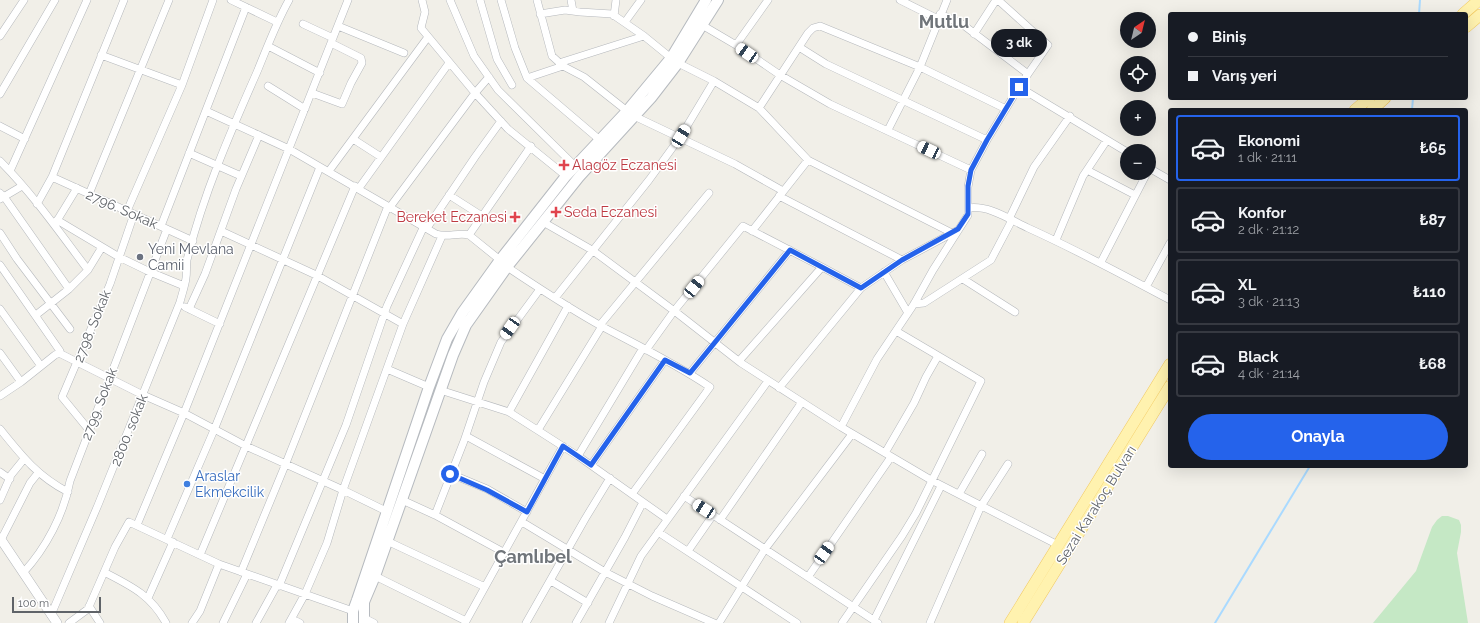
<!DOCTYPE html>
<html lang="tr">
<meta charset="utf-8">
<style>
body{margin:0;font-family:Raleway,sans-serif;background:#20242c;color:#f1f3f6;height:100vh;display:flex;flex-direction:column;font-size:15px;white-space:nowrap}
*{box-sizing:border-box;margin:0}
p{font-size:13px;color:#9ea1a6}
.icon{flex:none;width:22px;height:22px;fill:none;stroke:currentColor;stroke-width:2;stroke-linecap:round;stroke-linejoin:round}
.map{position:relative;flex:1;overflow:hidden}
.panel{position:absolute;left:1168px;top:108px;width:300px;height:360px;display:flex;flex-direction:column;background:#171b24;border-radius:4px;box-shadow:0 4px 16px #0002}
.panel>*{flex:none}
.top-card{position:absolute;left:1168px;top:12px;width:300px;height:88px;border-radius:4px;box-shadow:0 4px 16px #0002;display:grid;align-content:center;height:88px;padding:0 20px;background:#171b24}
.needle{width:26px;rotate:35deg}
.tools{position:absolute;left:1120px;top:12px;display:grid;gap:8px}
.tools a{display:grid;place-items:center;width:36px;height:36px;border-radius:50%;background:#171b24;box-shadow:0 4px 16px #0002;font-size:20px}
.scale{position:absolute;left:12px;bottom:10px;width:89px;box-sizing:border-box;padding-left:4px;border:2px solid #5f6368;border-top:0;font-size:11px;line-height:14px;white-space:nowrap;color:#5f6368;-webkit-text-stroke:3px #fff;paint-order:stroke}
.end{position:absolute;width:18px;height:18px;margin:-9px;border:5px solid #2563eb;background:#fff;box-shadow:0 0 0 2px #fff}
.from{border-radius:50%}
.bubble{position:absolute;height:28px;border-radius:14px;background:#171b24;box-shadow:0 4px 16px #0002;font-size:13px;font-weight:700;line-height:28px;text-align:center}
.car{position:absolute;width:12px;height:24px;margin:-12px -6px;border-radius:5px;box-shadow:0 0 3px 1px #0007;background:linear-gradient(#fff 24%,#345 0 40%,#fff 0 76%,#345 0 86%,#fff 0)}
.top-card b{display:flex;align-items:center;gap:14px;height:38px;font-size:15px}
.top-card b+b{border-top:1px solid #363941}
.top-card i{width:10px;height:10px;background:#f1f3f6}
ul{padding:7px 0 0;list-style:none}
li{display:flex;align-items:center;gap:12px;height:66px;margin:0 8px 6px;padding:0 12px;border:2px solid #363941;border-radius:4px}
li div{flex:1}
li b{display:block;font-size:15px}
li em{font-style:normal;font-weight:700}
li.on{border-color:#2563eb}
li>.icon{width:36px;height:36px;stroke-width:1.5}
.button{display:flex;gap:8px;margin-top:auto;padding:8px 20px}
.button a{flex:1;height:46px;border-radius:24px;background:#2563eb;color:#fff;font-size:16px;font-weight:700;line-height:46px;text-align:center}
.map>svg:first-child{display:block}
.green{fill:#c5e8c5}
.lines{fill:none;stroke-linecap:round;stroke-linejoin:round}
.stream{stroke:#aadaff;stroke-width:2}
.minor-casing{stroke:#b5b8bc;stroke-width:8}
.tertiary-casing{stroke:#b5b8bc;stroke-width:10}
.secondary-casing{stroke:#b6babf;stroke-width:12}
.primary-casing{stroke:#f2c960;stroke-width:12}
.minor{stroke:#fff;stroke-width:7}
.tertiary{stroke:#fff;stroke-width:9}
.secondary{stroke:#fff;stroke-width:10}
.primary{stroke:#fff2af;stroke-width:11}
.route{stroke:#2563eb;stroke-width:5}
.health-dot{fill:#e0444e;stroke:#fff;stroke-width:1.5}
.worship-dot{fill:#6b7280;stroke:#fff;stroke-width:1.5}
.shop-dot{fill:#3f7fe0;stroke:#fff;stroke-width:1.5}
.labels{text-anchor:middle;dominant-baseline:central;stroke-width:3;stroke-linejoin:round;paint-order:stroke}
.health-label{font-size:14px;fill:#be3a42;stroke:#fff;text-anchor:start}
.street-label{font-size:14px;fill:#5f6368;stroke:#fff}
.worship-label{font-size:14px;fill:#5b616d;stroke:#fff;text-anchor:start}
.shop-label{font-size:14px;fill:#366cbe;stroke:#fff;text-anchor:start}
.district-label{font-size:18px;font-weight:bold;fill:#70757a;stroke:#fff}
</style>
<div class="map">
<svg width="1480" height="623" viewBox="0 0 1480 623">
<rect width="100%" height="100%" fill="#f1efe8"/>
<path class="green" d="M1442,516H1448L1459,520L1461,525V532L1457,553L1468,623H1373L1416,571L1432,527L1437,520Z"/>
<g class="lines">
<path class="stream" d="M1419,14L1420,0
M1412,110L1413,98
M1215,623L1310,466"/>
<defs>
<path id="minor" d="M231,0L277,22
M422,0L425,12L421,28L475,93L508,129L566,176
M450,0L474,56L498,90L575,166
M480,0L497,59L512,85
M501,0L515,48L527,78L601,141
M537,0L552,56L563,66L584,77L627,111
M571,0L573,11
M900,0L938,19
M540,14L565,10L580,12L612,14L644,36L671,58
M940,14L962,24L1028,74
M614,16L616,0
M625,22L641,0
M303,24L333,38
M702,25L736,45L780,75L830,104L971,170
M338,26L404,53
M974,34L996,0
M0,36L24,0
M736,45L768,0
M268,46L320,73
M799,47L826,64L987,140
M101,55L182,85
M559,63L644,36
M678,63L714,81L759,108L808,33L813,28L820,26L920,67L1006,109
M527,78L563,66
M268,86L305,109
M1019,87L1127,152
M312,93L342,104L351,83L362,63L361,58L331,43
M0,94L55,0
M759,108L808,160L952,233
M206,111L289,149L436,234C448,238 458,232 469,235L500,260
M634,116L735,164L783,191
M0,126L25,139
M888,130L920,67L947,0
M353,139L381,157
M189,153L241,176
M0,161C33,194 60,233 88,270
M1149,168L1170,180
M1087,170L1135,195
M10,171L87,0
M329,171L428,37
M52,177L193,241
M359,188L449,63
M0,193L5,198L69,289
M89,194L169,0
M449,195L482,216
M779,196L902,260
M0,199L22,186
M37,204L52,177L124,0
M390,207L475,93L489,77
M968,208C989,205 1009,219 1028,228C1077,250 1123,275 1170,300
M127,211L182,85L213,0
M1009,219L1034,167L1070,116
M57,220L119,257L150,272L184,286
M543,222L592,250L677,313L741,363L841,427L931,480L1058,545
M55,224L77,188
M161,226L246,7
M427,228L475,157L501,121
M221,231L316,275L403,324
M752,231L808,160
M0,233L17,259L70,329
M469,235L531,146
M1056,240L1083,176L1107,140
M1101,262L1147,173
M0,265L60,351L61,354
M507,267C539,288 570,309 603,327C639,346 676,364 710,387L632,494
M822,267L861,288
M884,272L908,313
M963,279L1015,312
M1146,287L1170,243
M555,298L649,180L681,136L714,81
M914,304L924,303L991,260L1012,220
M185,307L220,324
M0,309L41,366
M189,309L205,274L236,189L259,135
M36,315L69,289L88,270L102,247
M600,325L709,193
M646,350L674,311L743,226L822,267L739,361
M0,353L21,382
M387,369L429,387
M690,373L790,250
M779,388L861,288L902,260L958,230
M440,390L509,412L578,456L667,519
M0,396L21,382L55,355L59,353L143,395L184,413L246,446L343,490L386,511
M509,412L568,306
M841,427L877,359L914,304L933,270L968,215V187L971,170L987,140L1019,87L1048,45L998,0
M0,429C21,455 37,476 68,492
M89,430L62,397L110,284L134,214
M538,430L602,326
M466,436L545,479
M885,453L914,403L926,377L938,356
M578,456L643,348
M591,465L665,360
M0,472L10,479
M451,474L487,489L527,512
M959,494L982,454
M684,496L878,623
M0,500L11,475L24,459
M402,500L435,515L505,553
M435,515L464,441L484,382L501,342L540,289
M720,520L802,402
M522,522L605,572L652,596L714,623
M137,525L184,413L348,0
M658,532L797,623
M167,539L214,430L320,167
M1,540L30,483L38,473
M387,541L485,587
M688,551L713,515
M200,555L355,186
M104,572C131,586 151,595 166,623
M241,572L286,463L388,206
M23,573C46,548 64,514 70,481L167,229
M375,576L466,621
M808,577L891,457
M551,581L588,603
M279,586L346,425L387,306L424,226
M148,598L173,542
M89,606L100,623
M51,615L98,505L180,302C182,294 185,286 186,278C187,272 186,266 187,260C203,195 230,133 257,72C267,48 276,23 289,0
M364,618L374,623
M292,619L300,623
M874,620L941,486
M69,623L88,609L115,547L129,522L219,564L353,611
M192,623L200,611L219,564
M223,623L247,574
M256,623L277,585
M289,623L305,594L327,543L343,490L403,324L442,236
M465,623L563,446
M526,623L585,519L610,478
M576,623L625,537L643,502
M609,623L641,556L768,381
M719,623L765,549L852,434
M842,623L902,536L916,513L981,381L896,331
M930,623L981,506L1008,464"/>
<path id="tertiary" d="M0,538L57,623"/>
<path id="secondary" d="M353,623V611L357,600L429,387L447,339L462,313L500,260L566,176L627,111L671,58L706,0
M364,623V602L375,576L453,355L466,325L507,267L579,177L651,98L678,63L718,0"/>
<path id="primary" d="M1463,14L1479,0
M1466,27L1480,15
M1355,110L1369,98
M1372,110L1385,98
M1010,623L1170,364
M1023,623L1170,386"/>
</defs>
<use href="#minor" class="minor-casing"/>
<use href="#tertiary" class="tertiary-casing"/>
<use href="#secondary" class="secondary-casing"/>
<use href="#primary" class="primary-casing"/>
<use href="#minor" class="minor"/>
<use href="#tertiary" class="tertiary"/>
<use href="#secondary" class="secondary"/>
<use href="#primary" class="primary"/>
</g>
<g class="lines">
<path class="route" d="M450,474L487,490L527,512L563,446L591,465L665,360L690,373L790,250L861,288L902,260L958,229L968,214V186L971,170L987,140L1019,87"/>
</g>
<g class="health-dot">
<path d="M562 159h4v4h4v4h-4v4h-4v-4h-4v-4h4z"/>
<path d="M554 206h4v4h4v4h-4v4h-4v-4h-4v-4h4z"/>
<path d="M513 211h4v4h4v4h-4v4h-4v-4h-4v-4h4z"/>
</g>
<circle class="worship-dot" cx="140" cy="257" r="4"/>
<circle class="shop-dot" cx="187" cy="484" r="4"/>
<g class="labels">
<g class="health-label">
<text x="572" y="165">Alagöz Eczanesi</text>
<text x="564" y="212">Seda Eczanesi</text>
<text x="507" y="217" text-anchor="end">Bereket Eczanesi</text>
</g>
<g class="street-label">
<text transform="translate(122 209) rotate(24)">2796. Sokak</text>
<text transform="translate(92 326) rotate(-68)">2798. Sokak</text>
<text transform="translate(99 404) rotate(-69)">2799. Sokak</text>
<text transform="translate(129 430) rotate(-68)">2800. sokak</text>
<text transform="translate(1096 505) rotate(-58)">Sezai Karakoç Bulvarı</text>
</g>
<g class="worship-label">
<text x="148" y="249">Yeni Mevlana<tspan x="148" dy="16">Camii</tspan></text>
</g>
<g class="shop-label">
<text x="195" y="476">Araslar<tspan x="195" dy="16">Ekmekcilik</tspan></text>
</g>
<g class="district-label">
<text x="944" y="21">Mutlu</text>
<text x="533" y="556">Çamlıbel</text>
</g>
</g>
</svg>
<div class="tools">
<a><svg class="needle" viewBox="-14 -14 28 28"><path d="M0-13l5 13h-10z" fill="#e53935"/><path d="M0 13l5-13h-10z" fill="#9ea1a6"/></svg></a>
<a><svg class="icon" aria-label="locate" viewBox="0 0 24 24"><circle cx="12" cy="12" r="6"/><path d="M12 2v4M12 18v4M2 12h4M18 12h4"/></svg></a>
<a>+</a>
<a>−</a>
</div>
<div class="scale">100 m</div>
<i class="end from" style="left:450px;top:474px"></i>
<i class="end" style="left:1019px;top:87px"></i>
<div class="bubble" style="left:991px;top:29px;width:56px">3 dk</div>
<i class="car" style="left:747px;top:53px;rotate:304deg"></i>
<i class="car" style="left:681px;top:136px;rotate:31deg"></i>
<i class="car" style="left:929px;top:150px;rotate:295deg"></i>
<i class="car" style="left:694px;top:287px;rotate:39deg"></i>
<i class="car" style="left:510px;top:328px;rotate:215deg"></i>
<i class="car" style="left:704px;top:509px;rotate:303deg"></i>
<i class="car" style="left:824px;top:553px;rotate:35deg"></i>
<div class="top-card">
<b><i class="from"></i>Biniş</b>
<b><i></i>Varış yeri</b>
</div>
<section class="panel">
<ul>
<li class="on"><svg class="icon" aria-label="car" viewBox="0 0 24 24"><path d="M5 17H2v-5l4-1 3-4h7l3 4 3 1v5h-3M9 17h6M6 11h13"/><circle cx="7" cy="17" r="2"/><circle cx="17" cy="17" r="2"/></svg><div><b>Ekonomi</b><p>1 dk · 21:11</p></div><em>₺65</em></li>
<li><svg class="icon" aria-label="car" viewBox="0 0 24 24"><path d="M5 17H2v-5l4-1 3-4h7l3 4 3 1v5h-3M9 17h6M6 11h13"/><circle cx="7" cy="17" r="2"/><circle cx="17" cy="17" r="2"/></svg><div><b>Konfor</b><p>2 dk · 21:12</p></div><em>₺87</em></li>
<li><svg class="icon" aria-label="car" viewBox="0 0 24 24"><path d="M5 17H2v-5l4-1 3-4h7l3 4 3 1v5h-3M9 17h6M6 11h13"/><circle cx="7" cy="17" r="2"/><circle cx="17" cy="17" r="2"/></svg><div><b>XL</b><p>3 dk · 21:13</p></div><em>₺110</em></li>
<li><svg class="icon" aria-label="car" viewBox="0 0 24 24"><path d="M5 17H2v-5l4-1 3-4h7l3 4 3 1v5h-3M9 17h6M6 11h13"/><circle cx="7" cy="17" r="2"/><circle cx="17" cy="17" r="2"/></svg><div><b>Black</b><p>4 dk · 21:14</p></div><em>₺68</em></li>
</ul>
<div class="button"><a>Onayla</a></div>
</section>
</div>
